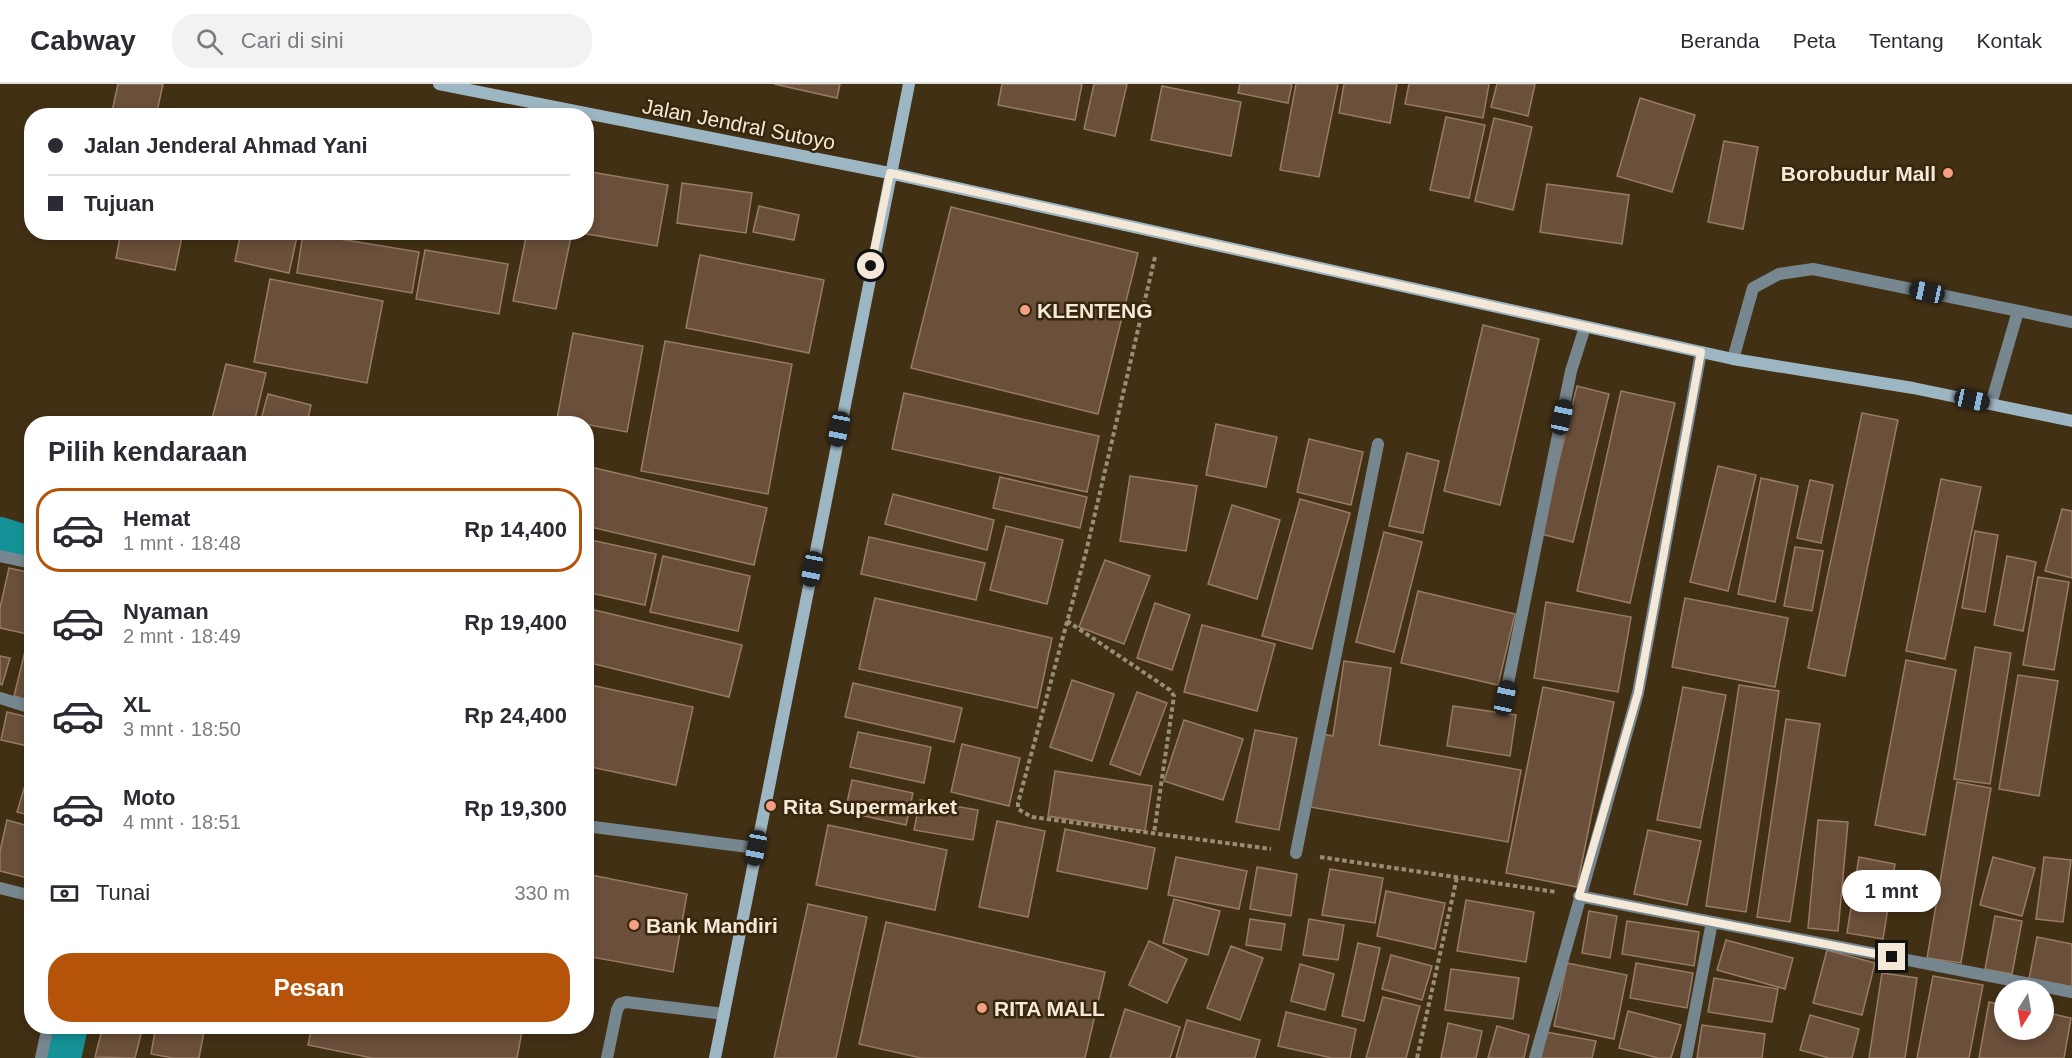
<!DOCTYPE html>
<html lang="id">
<meta charset="utf-8">
<style>
body{margin:0;font-family:Arial,sans-serif;background:#f2f2f3;color:#2b2b33;height:100vh;display:flex;flex-direction:column;font-size:22px;white-space:nowrap}
*{box-sizing:border-box;margin:0}
p{font-size:20px;color:#7c7c81}
.icon{flex:none;width:33px;height:33px;fill:none;stroke:currentColor;stroke-width:2;stroke-linecap:round;stroke-linejoin:round}
.map{position:relative;flex:1;overflow:hidden}
.panel{position:absolute;left:24px;top:332px;width:570px;height:618px;display:flex;flex-direction:column;background:#fff;border-radius:24px;box-shadow:0 3px 9px #0003}
.panel>*{flex:none}
.guide{position:absolute;left:24px;top:24px;width:570px;height:132px;border-radius:24px;box-shadow:0 3px 9px #0003;display:grid;align-content:center;height:132px;padding:0 24px;background:#fff}
.needle{width:39px;rotate:191deg}
.tools{position:absolute;left:1994px;top:896px;display:grid;gap:12px}
.tools a{display:grid;place-items:center;width:60px;height:60px;border-radius:50%;background:#fff;box-shadow:0 3px 9px #0003;font-size:30px}
.end{position:absolute;width:27px;height:27px;margin:-14px;border:8px solid #f4e8d9;background:#111;box-shadow:0 0 0 3px #111}
.from{border-radius:50%}
.bubble{position:absolute;height:42px;border-radius:21px;background:#fff;box-shadow:0 3px 9px #0003;font-size:20px;font-weight:700;line-height:42px;text-align:center}
.car{position:absolute;width:18px;height:36px;margin:-18px -9px;border-radius:8px;box-shadow:0 0 4px 2px #0007;background:linear-gradient(#222 24%,#8ab4d8 0 40%,#222 0 76%,#8ab4d8 0 86%,#222 0)}
.guide b{display:flex;align-items:center;gap:21px;height:57px;font-size:22px}
.guide b+b{border-top:2px solid #e1e1e2}
.guide i{width:15px;height:15px;background:#2b2b33}
ul{padding:0;list-style:none}
li{display:flex;align-items:center;gap:18px;height:84px;margin:0 12px 9px;padding:0 12px;border:3px solid transparent;border-radius:24px}
li div{flex:1}
li b{display:block;font-size:22px}
li em{font-style:normal;font-weight:700}
li.selected{border-color:#b45309}
li>.icon{width:54px;height:54px;stroke-width:1.5}
h2{padding:0 24px;font-size:27px;line-height:72px}
.pay{display:flex;align-items:center;gap:15px;height:66px;padding:0 24px;font-size:22px}
.pay p{margin-inline-start:auto}
.button{display:flex;gap:12px;margin-top:auto;padding:12px 24px}
.button a{flex:1;height:69px;border-radius:24px;background:#b45309;color:#fff;font-size:24px;font-weight:700;line-height:69px;text-align:center}
header{display:flex;align-items:center;gap:36px;box-sizing:border-box;height:84px;padding:0 30px;background:#fff;border-bottom:2px solid #e1e1e2}
header strong{font-size:28px}
nav{display:flex;gap:33px;margin-inline-start:auto;font-size:21px}
.search{width:420px;height:54px;background:#f2f2f3;display:flex;align-items:center;gap:15px;box-sizing:border-box;padding:0 21px;border-radius:24px;color:#7c7c81;font-size:22px}
.map>svg:first-child{display:block}
.lines{fill:none;stroke-linecap:round;stroke-linejoin:round}
.canal{stroke:#159297;stroke-width:40}
.building{fill:#6a4f3a;stroke:#987b64;stroke-width:1.5}
.path{stroke:#9b8c77;stroke-width:4;stroke-dasharray:4.5 3;stroke-linecap:butt}
.lane{stroke:#77878f;stroke-width:12}
.street{stroke:#77878f;stroke-width:12}
.secondary{stroke:#9db6c3;stroke-width:12}
.route{stroke:#f4e8d9;stroke-width:8}
.poi-dot{fill:#f39f83;stroke:#38260b;stroke-width:2}
.labels{text-anchor:middle;dominant-baseline:central;stroke-width:5;stroke-linejoin:round;paint-order:stroke}
.street-label{font-size:21px;fill:#f4e8d9;stroke:#38260b}
.poi-label{font-size:21px;font-weight:bold;fill:#f4e8d9;stroke:#38260b;text-anchor:start}
</style>
<header>
<strong>Cabway</strong>
<div class="search"><svg class="icon" aria-label="search" viewBox="0 0 24 24"><circle cx="10" cy="10" r="6"/><path d="M15 15l6 6"/></svg>Cari di sini</div>
<nav><a>Beranda</a><a>Peta</a><a>Tentang</a><a>Kontak</a></nav>
</header>
<div class="map">
<svg width="2072" height="974" viewBox="0 0 2072 974">
<rect width="100%" height="100%" fill="#423015"/>
<g class="lines">
<path class="canal" d="M0,453L32,463
M61,974L68,942"/>
</g>
<path class="building" d="M118,0H163L156,32H111Z
M774,0H840L837,14Z
M1002,0H1082L1075,36L998,21Z
M1094,0H1127L1115,52L1084,45Z
M1240,0H1292L1288,19L1238,9Z
M1296,0H1338L1319,93L1280,86Z
M1344,0H1397L1390,39L1339,29Z
M1409,0H1489L1483,34L1405,20Z
M1497,0H1535L1528,32L1491,23Z
M1162,2L1241,18L1231,72L1151,56Z
M1640,14L1695,31L1672,108L1617,92Z
M1446,33L1485,41L1469,114L1430,106Z
M1494,34L1532,43L1513,126L1475,117Z
M1724,57L1758,63L1743,145L1708,138Z
M591,88L668,101L657,162L581,149L586,148V115Z
M682,99L752,109L746,149L677,139Z
M1547,100L1629,111L1622,160L1540,148Z
M759,122L799,131L794,156L753,148Z
M951,123L1138,169L1098,330L911,284Z
M121,148H183L175,186L116,174Z
M241,148H298L289,189L235,177Z
M527,148H572L556,225L513,217Z
M303,149L419,168L412,209L297,189Z
M425,166L508,180L499,230L416,215Z
M700,171L824,196L809,269L686,244Z
M270,195L383,217L367,299L254,278Z
M1483,241L1539,255L1500,421L1444,407Z
M573,249L643,262L627,348L557,335Z
M665,257L792,280L768,410L641,387Z
M226,280L266,289L254,339H211Z
M1577,302L1609,310L1573,458L1541,450Z
M1621,307L1675,319L1630,519L1577,507Z
M904,309L1099,352L1087,408L892,365Z
M268,310L311,321L307,339H260Z
M1862,329L1898,336L1845,592L1808,584Z
M1216,340L1277,353L1266,403L1206,391Z
M1309,355L1363,368L1351,421L1297,408Z
M1407,369L1439,377L1423,449L1389,442Z
M586,382L767,424L754,481L586,442Z
M1718,382L1756,391L1728,507L1690,498Z
M1130,392L1197,402L1186,467L1120,457Z
M1000,393L1087,413L1080,444L993,424Z
M1761,394L1798,402L1775,518L1738,510Z
M1941,395L1981,403L1945,575L1906,567Z
M1810,396L1833,401L1821,459L1797,454Z
M893,410L994,436L987,466L885,440Z
M1300,415L1350,429L1312,565L1262,552Z
M1232,421L1280,436L1257,515L1208,500Z
M2062,425L2072,427V494L2045,487Z
M1006,442L1063,456L1047,520L990,506Z
M1975,447L1998,451L1985,528L1962,524Z
M1384,448L1422,458L1394,568L1356,558Z
M869,453L985,479L976,516L861,490Z
M586,455L656,470L645,521L586,508Z
M1795,463L1823,467L1812,527L1784,522Z
M663,472L750,492L738,547L650,528Z
M2007,472L2036,478L2023,547L1994,541Z
M1105,476L1150,492L1124,560L1079,543Z
M9,484L32,489V551L0,544V524Z
M2038,493L2069,498L2054,586L2023,581Z
M1418,507L1515,530L1498,601L1401,579Z
M875,514L1052,554L1037,624L859,585Z
M1685,514L1788,534L1775,603L1672,583Z
M1546,518L1631,533L1618,608L1534,594Z
M1155,519L1190,531L1172,586L1137,574Z
M586,524L742,561L729,613L586,578Z
M1202,541L1275,560L1257,627L1184,608Z
M26,563L32,564V617L14,612Z
M1975,563L2011,569L1990,700L1954,695Z
M0,572L10,574L2,601L0,600Z
M1906,576L1956,586L1925,751L1875,741Z
M1344,577L1391,584L1379,661L1521,686L1508,758L1310,723L1323,650L1333,652Z
M2018,591L2058,597L2039,712L1999,705Z
M1072,596L1114,610L1092,677L1050,663Z
M853,599L962,624L954,658L845,633Z
M586,600L693,623L676,701L586,682Z
M1739,601L1779,607L1746,828L1706,822Z
M1543,603L1614,618L1577,803L1506,789Z
M1683,603L1726,611L1700,744L1657,736Z
M1137,608L1167,619L1140,691L1110,680Z
M1453,622L1516,631L1510,672L1447,662Z
M7,628L32,634V663L1,656Z
M1786,635L1820,640L1790,838L1757,833Z
M1184,636L1243,655L1223,716L1164,697Z
M1255,646L1297,654L1279,746L1236,738Z
M858,648L931,663L924,699L850,683Z
M962,660L1020,674L1009,722L951,708Z
M32,678V732L17,728Z
M1055,687L1152,702L1145,747L1048,732Z
M852,696L913,709L906,741L845,728Z
M1957,698L1991,704L1961,879L1927,874Z
M920,716L978,726L973,756L914,746Z
M7,736L32,743V795L0,787V767Z
M1818,736L1848,738L1838,847L1808,844Z
M997,737L1045,747L1028,833L979,823Z
M828,741L947,766L935,826L816,801Z
M1065,745L1155,764L1147,805L1057,787Z
M1648,746L1701,757L1687,821L1634,810Z
M1176,773L1247,787L1239,825L1168,811Z
M1859,773L1895,780L1883,855L1847,849Z
M1993,773L2035,784L2022,832L1980,821Z
M2044,773L2071,776L2063,838L2036,835Z
M1257,783L1297,790L1291,832L1250,825Z
M1330,785L1383,794L1375,839L1322,831Z
M586,790L687,810L673,888L586,872Z
M1386,807L1445,819L1435,865L1377,852Z
M1174,815L1220,827L1208,871L1163,859Z
M1466,816L1534,828L1526,878L1457,867Z
M808,820L867,833L836,974H774Z
M1589,827L1617,832L1610,874L1582,869Z
M1995,832L2022,837L2012,890L1985,885Z
M1250,835L1285,840L1281,866L1246,861Z
M1309,835L1344,841L1338,876L1303,871Z
M1627,837L1699,848L1694,882L1622,870Z
M886,838L1105,888L1085,974H921L859,960Z
M2037,853L2072,860V903L2029,895Z
M1726,856L1793,874L1785,905L1717,886Z
M1149,857L1187,875L1167,919L1129,901Z
M1358,859L1380,864L1364,937L1342,932Z
M1231,862L1263,874L1240,936L1207,924Z
M1827,866L1875,879L1862,931L1813,919Z
M1391,871L1432,882L1422,916L1382,905Z
M1567,879L1627,891L1614,955L1554,942Z
M1636,879L1693,889L1687,924L1630,914Z
M1300,880L1334,890L1325,926L1291,917Z
M1451,885L1519,894L1513,935L1445,926Z
M1882,889L1917,894L1905,974H1869Z
M1933,892L1983,901L1969,974H1917Z
M1714,894L1778,905L1772,938L1708,928Z
M1383,913L1420,922L1406,974H1366Z
M1989,918L2004,921V945H2043V928L2071,934L2064,974H1979Z
M1125,925L1180,943L1170,974H1110Z
M1628,927L1681,941L1671,974H1658L1619,964Z
M1286,928L1356,945L1350,974H1332L1278,962Z
M1810,931L1859,945L1852,974H1829L1800,966Z
M1187,936L1260,956L1255,974H1176Z
M1448,939L1482,947L1476,974H1441Z
M1702,941L1765,950L1762,974H1697Z
M103,942H143L135,974L95,973Z
M156,942H205L199,974H173L151,970Z
M312,942H523L517,974H372L308,961Z
M1497,942L1529,951L1524,974H1488Z
M1546,948L1596,957L1592,974H1541Z"/>
<g class="lines">
<path class="path" d="M1155,173L1086,468L1018,719V725L1032,733L1271,765
M1067,537L1170,606L1174,612L1154,749
M1320,773L1556,808
M1417,974L1457,793"/>
<path class="lane" d="M1733,275L1753,204L1779,190L1813,185L2072,238
M1991,320L2018,227
M1505,614L1571,287L1585,243
M586,742L756,764
M1296,769L1378,360
M607,974L617,926L620,920L626,918L724,930"/>
<path class="street" d="M0,472L32,479
M0,614L32,624
M0,804L32,812
M1579,812L2072,908
M41,974L48,942
M1535,974L1638,609L1701,268
M1686,974L1712,838"/>
<path class="secondary" d="M439,0L889,89L1733,275L1913,304L2072,337
M715,974L909,0"/>
</g>
<g class="lines">
<path class="route" d="M871,182L890,89L1701,268L1638,609L1579,812L1892,873"/>
</g>
<g class="poi-dot">
<circle cx="1948" cy="89" r="6"/>
<circle cx="1025" cy="226" r="6"/>
<circle cx="771" cy="722" r="6"/>
<circle cx="634" cy="841" r="6"/>
<circle cx="982" cy="924" r="6"/>
</g>
<g class="labels">
<g class="street-label">
<text transform="translate(739 40) rotate(11)">Jalan Jendral Sutoyo</text>
</g>
<g class="poi-label">
<text x="1936" y="89" text-anchor="end">Borobudur Mall</text>
<text x="1037" y="226">KLENTENG</text>
<text x="783" y="722">Rita Supermarket</text>
<text x="646" y="841">Bank Mandiri</text>
<text x="994" y="924">RITA MALL</text>
</g>
</g>
</svg>
<div class="tools">
<a><svg class="needle" viewBox="-14 -14 28 28"><path d="M0-13l5 13h-10z" fill="#e53935"/><path d="M0 13l5-13h-10z" fill="#7c7c81"/></svg></a>
</div>
<i class="end from" style="left:871px;top:182px"></i>
<i class="end" style="left:1892px;top:873px"></i>
<div class="bubble" style="left:1842px;top:786px;width:99px">1 mnt</div>
<i class="car" style="left:1927px;top:208px;rotate:282deg"></i>
<i class="car" style="left:1972px;top:316px;rotate:102deg"></i>
<i class="car" style="left:1562px;top:333px;rotate:12deg"></i>
<i class="car" style="left:839px;top:345px;rotate:191deg"></i>
<i class="car" style="left:812px;top:485px;rotate:191deg"></i>
<i class="car" style="left:1505px;top:614px;rotate:12deg"></i>
<i class="car" style="left:756px;top:764px;rotate:191deg"></i>
<div class="guide">
<b><i class="from"></i>Jalan Jenderal Ahmad Yani</b>
<b><i></i>Tujuan</b>
</div>
<section class="panel">
<h2>Pilih kendaraan</h2>
<ul>
<li class="selected"><svg class="icon" aria-label="car" viewBox="0 0 24 24"><path d="M5 17H2v-5l4-1 3-4h7l3 4 3 1v5h-3M9 17h6M6 11h13"/><circle cx="7" cy="17" r="2"/><circle cx="17" cy="17" r="2"/></svg><div><b>Hemat</b><p>1 mnt · 18:48</p></div><em>Rp 14,400</em></li>
<li><svg class="icon" aria-label="car" viewBox="0 0 24 24"><path d="M5 17H2v-5l4-1 3-4h7l3 4 3 1v5h-3M9 17h6M6 11h13"/><circle cx="7" cy="17" r="2"/><circle cx="17" cy="17" r="2"/></svg><div><b>Nyaman</b><p>2 mnt · 18:49</p></div><em>Rp 19,400</em></li>
<li><svg class="icon" aria-label="car" viewBox="0 0 24 24"><path d="M5 17H2v-5l4-1 3-4h7l3 4 3 1v5h-3M9 17h6M6 11h13"/><circle cx="7" cy="17" r="2"/><circle cx="17" cy="17" r="2"/></svg><div><b>XL</b><p>3 mnt · 18:50</p></div><em>Rp 24,400</em></li>
<li><svg class="icon" aria-label="car" viewBox="0 0 24 24"><path d="M5 17H2v-5l4-1 3-4h7l3 4 3 1v5h-3M9 17h6M6 11h13"/><circle cx="7" cy="17" r="2"/><circle cx="17" cy="17" r="2"/></svg><div><b>Moto</b><p>4 mnt · 18:51</p></div><em>Rp 19,300</em></li>
</ul>
<div class="pay"><svg class="icon" aria-label="cash" viewBox="0 0 24 24"><path d="M3 7h18v10H3z"/><circle cx="12" cy="12" r="2"/></svg>Tunai<p>330 m</p></div>
<div class="button"><a>Pesan</a></div>
</section>
</div>
